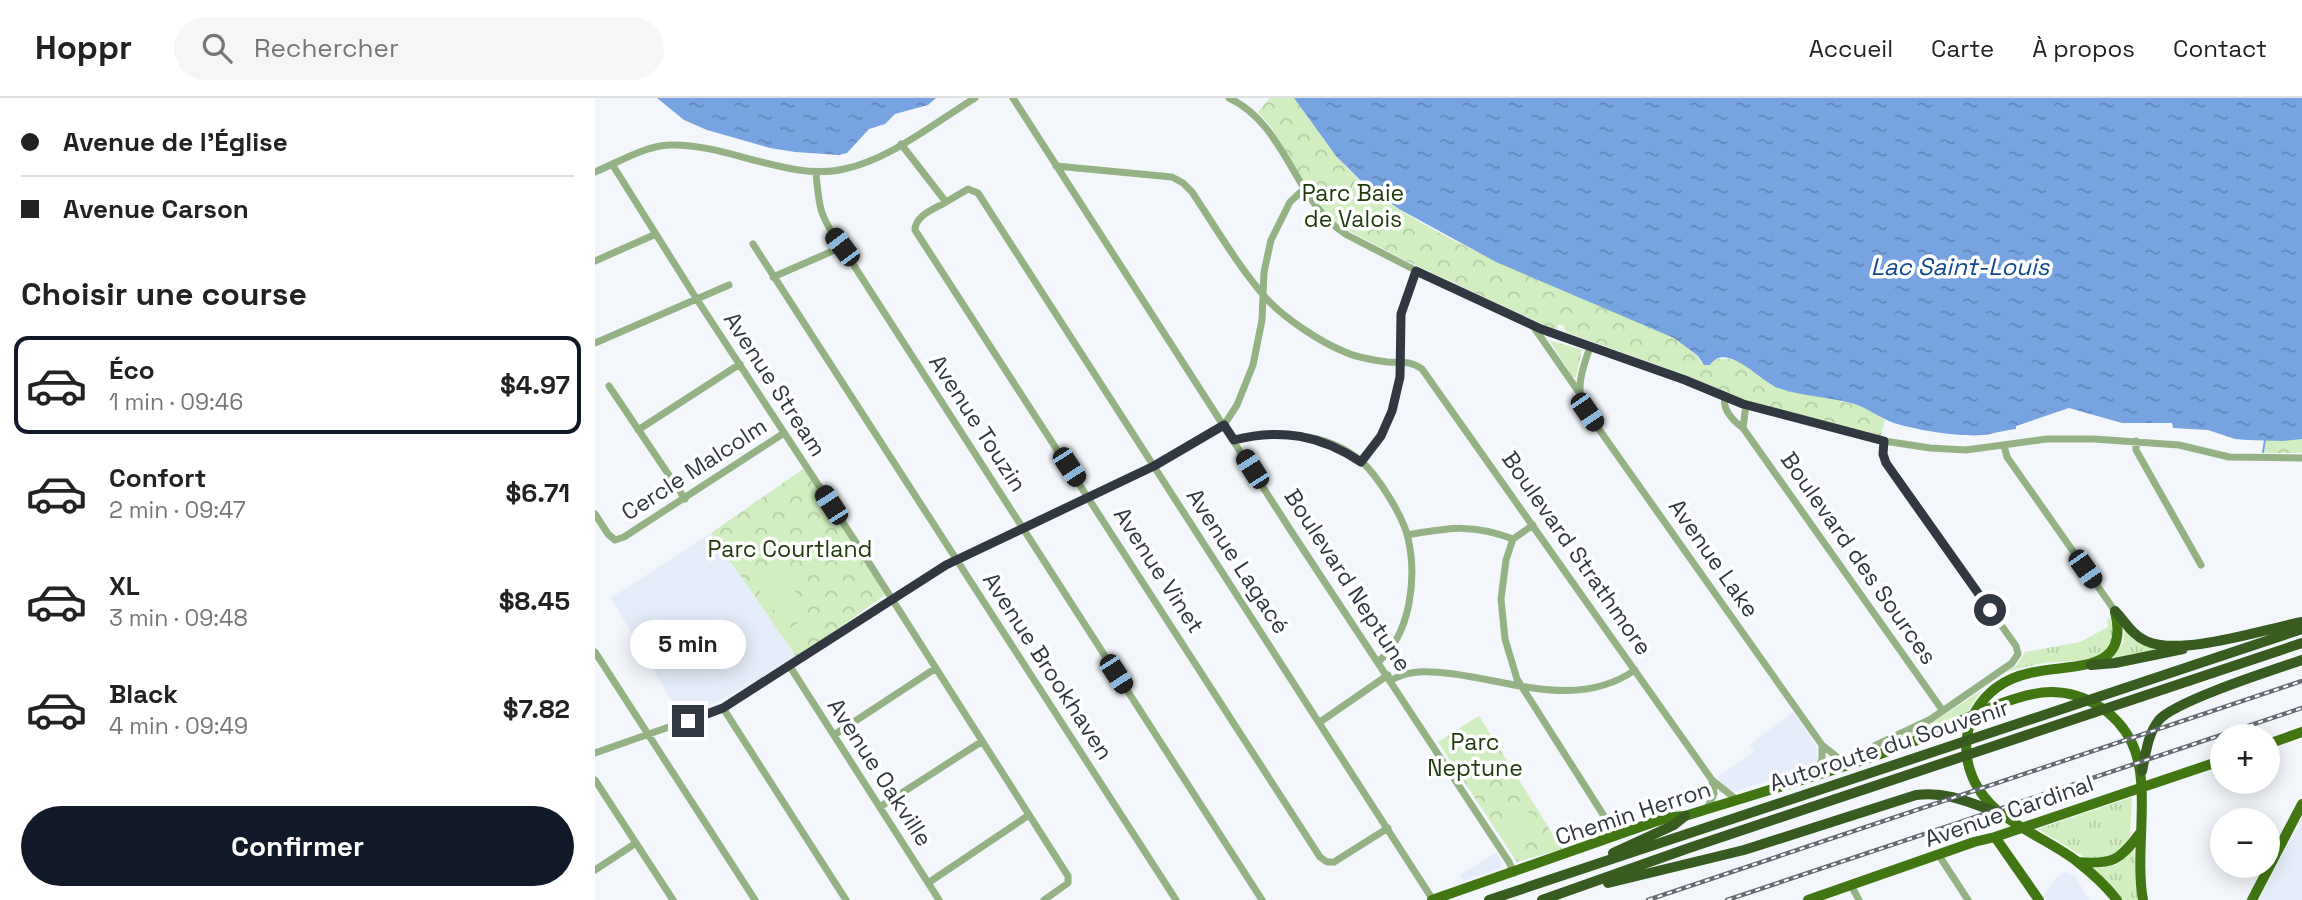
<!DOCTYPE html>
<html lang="fr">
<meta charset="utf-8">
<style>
body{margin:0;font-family:"Space Grotesk",sans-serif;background:#f6f6f6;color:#222;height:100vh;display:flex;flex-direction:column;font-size:26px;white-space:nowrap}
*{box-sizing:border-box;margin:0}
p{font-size:23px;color:#767676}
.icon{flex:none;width:38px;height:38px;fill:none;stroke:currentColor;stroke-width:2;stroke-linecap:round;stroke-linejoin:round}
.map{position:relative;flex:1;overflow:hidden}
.drawer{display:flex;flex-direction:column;background:#fff;width:595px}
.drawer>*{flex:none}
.hud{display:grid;align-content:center;height:154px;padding:0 21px;background:#fff}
.buttons{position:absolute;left:1615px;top:626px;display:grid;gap:14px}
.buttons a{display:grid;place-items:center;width:70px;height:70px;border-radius:50%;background:#fff;box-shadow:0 4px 18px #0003;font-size:35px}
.end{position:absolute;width:32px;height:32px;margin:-16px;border:9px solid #313841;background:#fff;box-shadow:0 0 0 4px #fff}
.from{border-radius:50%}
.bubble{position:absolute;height:49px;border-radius:24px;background:#fff;box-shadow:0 4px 18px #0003;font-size:23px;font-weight:700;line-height:49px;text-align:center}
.car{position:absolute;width:21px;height:42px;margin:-21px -10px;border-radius:9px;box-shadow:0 0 5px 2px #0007;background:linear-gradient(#222 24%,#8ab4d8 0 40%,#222 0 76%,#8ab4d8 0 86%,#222 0)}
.hud b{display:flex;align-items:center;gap:24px;height:66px;font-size:26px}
.hud b+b{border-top:2px solid #e0e0e0}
.hud i{width:18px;height:18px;background:#222}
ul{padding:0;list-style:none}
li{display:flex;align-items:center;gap:21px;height:98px;margin:0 14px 10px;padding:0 7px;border:4px solid transparent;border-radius:14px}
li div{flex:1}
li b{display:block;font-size:26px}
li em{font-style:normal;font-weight:700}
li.current{border-color:#111827}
li>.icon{width:63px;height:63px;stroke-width:1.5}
h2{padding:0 21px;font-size:32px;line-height:84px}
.primary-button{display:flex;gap:14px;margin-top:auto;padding:14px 21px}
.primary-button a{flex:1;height:80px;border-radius:42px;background:#111827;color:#fff;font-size:28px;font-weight:700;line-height:80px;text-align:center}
header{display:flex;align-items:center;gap:42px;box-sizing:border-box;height:98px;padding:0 35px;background:#fff;border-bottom:2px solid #e0e0e0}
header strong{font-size:33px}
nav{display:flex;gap:38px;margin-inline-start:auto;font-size:24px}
.search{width:490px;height:63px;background:#f6f6f6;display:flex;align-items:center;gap:18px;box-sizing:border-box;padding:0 24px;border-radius:38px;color:#767676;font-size:26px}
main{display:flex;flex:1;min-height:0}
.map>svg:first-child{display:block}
.built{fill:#e5edfa}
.grass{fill:url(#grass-tufts)}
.park{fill:url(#park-crowns)}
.pitch{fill:#d0eebf}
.water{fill:url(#water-ripples)}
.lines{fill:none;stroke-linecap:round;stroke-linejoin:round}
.stream{stroke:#77a3e1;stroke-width:2}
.minor{stroke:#94b283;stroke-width:7}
.major{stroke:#417713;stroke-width:10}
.highway{stroke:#385b1f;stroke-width:10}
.rail-casing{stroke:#656b73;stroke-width:4.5}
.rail{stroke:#fff;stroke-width:2;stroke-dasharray:5;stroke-linecap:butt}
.route{stroke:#313841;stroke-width:9}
.labels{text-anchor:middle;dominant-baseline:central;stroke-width:7;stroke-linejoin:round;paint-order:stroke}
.park-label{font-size:23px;fill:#203b0c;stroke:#fff}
.street-label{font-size:23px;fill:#313841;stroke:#fff}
.water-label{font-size:24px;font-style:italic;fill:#0e4a92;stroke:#fff}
</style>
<header>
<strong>Hoppr</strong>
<div class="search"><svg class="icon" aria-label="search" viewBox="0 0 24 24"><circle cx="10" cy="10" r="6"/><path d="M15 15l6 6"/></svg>Rechercher</div>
<nav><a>Accueil</a><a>Carte</a><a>À propos</a><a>Contact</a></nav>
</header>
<main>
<section class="drawer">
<div class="hud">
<b><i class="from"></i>Avenue de l'Église</b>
<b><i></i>Avenue Carson</b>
</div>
<h2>Choisir une course</h2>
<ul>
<li class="current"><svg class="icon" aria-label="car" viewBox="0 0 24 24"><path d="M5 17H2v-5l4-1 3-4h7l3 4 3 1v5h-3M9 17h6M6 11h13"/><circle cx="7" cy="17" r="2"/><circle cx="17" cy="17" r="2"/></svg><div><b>Éco</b><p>1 min · 09:46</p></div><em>$4.97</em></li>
<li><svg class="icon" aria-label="car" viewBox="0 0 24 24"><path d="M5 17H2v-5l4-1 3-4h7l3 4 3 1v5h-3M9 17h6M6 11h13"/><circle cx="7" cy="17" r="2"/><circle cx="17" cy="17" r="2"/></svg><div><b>Confort</b><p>2 min · 09:47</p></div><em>$6.71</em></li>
<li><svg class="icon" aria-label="car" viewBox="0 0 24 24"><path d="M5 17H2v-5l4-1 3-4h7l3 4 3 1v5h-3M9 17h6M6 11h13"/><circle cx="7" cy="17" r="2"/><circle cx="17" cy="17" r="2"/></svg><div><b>XL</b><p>3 min · 09:48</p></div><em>$8.45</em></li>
<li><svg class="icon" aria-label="car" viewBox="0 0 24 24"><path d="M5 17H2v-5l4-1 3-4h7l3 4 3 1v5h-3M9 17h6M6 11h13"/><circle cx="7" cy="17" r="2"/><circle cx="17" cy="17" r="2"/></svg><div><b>Black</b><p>4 min · 09:49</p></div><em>$7.82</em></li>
</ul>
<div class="primary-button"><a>Confirmer</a></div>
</section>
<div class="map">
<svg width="1707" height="802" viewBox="0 0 1707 802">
<defs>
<pattern id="grass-tufts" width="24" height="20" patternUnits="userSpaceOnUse" patternTransform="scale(1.75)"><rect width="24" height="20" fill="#d0eebf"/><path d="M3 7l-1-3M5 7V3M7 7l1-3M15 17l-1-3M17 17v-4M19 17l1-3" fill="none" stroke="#b3cda5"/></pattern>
<pattern id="park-crowns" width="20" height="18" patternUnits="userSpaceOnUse" patternTransform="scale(1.75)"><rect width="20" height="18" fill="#d0eebf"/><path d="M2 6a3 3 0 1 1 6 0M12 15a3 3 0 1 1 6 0" fill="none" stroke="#b3cda5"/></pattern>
<pattern id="water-ripples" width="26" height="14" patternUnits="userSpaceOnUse" patternTransform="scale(1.75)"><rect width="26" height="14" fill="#77a3e1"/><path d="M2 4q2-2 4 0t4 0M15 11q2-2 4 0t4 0" fill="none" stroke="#6286b8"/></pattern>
</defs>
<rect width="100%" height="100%" fill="#f3f7fb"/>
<path class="built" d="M116,435L202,560L124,603L86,619L16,500Z
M1198,614L1221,647L1223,659L1219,667L1142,693H1136L1128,687L1123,679L1159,653L1155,647Z
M1707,722V802H1664L1705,724Z
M902,754L907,766L904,771L869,783L865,777Z
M1470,774L1480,778L1491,797L1497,802H1452L1448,797L1462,779Z"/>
<path class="grass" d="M1515,520C1532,567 1478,562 1449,565C1436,567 1423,571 1411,574L1422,567L1430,554L1485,544L1513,529L1512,521Z
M1529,528L1564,551L1514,564L1529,544Z
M1387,592L1371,616L1317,640L1283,649L1339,624Z
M1537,699L1535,738L1526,751L1511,761L1491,760L1443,731Z
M1539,750L1543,802H1527L1498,771L1521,767Z"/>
<path class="park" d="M675,0H699C719,27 737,57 762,80C790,106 826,125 860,143C931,179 1007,205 1079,240L1103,259L1106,265L1115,267L1119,261H1134L1145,264L1177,288L1267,308L1290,322L1286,338L1148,302L1098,280L971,234L968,227H963L962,231L955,230L812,163L752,132L737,121L723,106L676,29L663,14Z
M954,242L987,252L981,279H978Z
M1707,341V355H1669L1671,342Z
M211,369L290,497L202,560L116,435Z
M884,618L967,751L922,764L843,644Z"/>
<path class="pitch" d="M182,467L213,512L190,527L158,483Z
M207,522L215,533L197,545L189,534Z
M881,620L901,650L874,667L854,637Z
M932,712L942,727L916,744L906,728Z"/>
<path class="water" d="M62,0H341L333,7L300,16L290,26L274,31L252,55L244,57L200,54L175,50L112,32L89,22Z
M699,0H1707V341L1688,343L1653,342L1640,341L1613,332L1578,330L1577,325H1527L1474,310L1421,328V331C1412,332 1403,334 1395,336C1373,341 1321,332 1299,325C1284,320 1272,309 1256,305C1232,299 1207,298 1183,290C1166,284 1131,242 1115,267H1109L1103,258L1079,240L901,164L804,111L771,88L741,58Z"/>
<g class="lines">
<path class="stream" d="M1668,354L1670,342"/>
<path class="minor" d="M418,0L698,436L914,764L919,775
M634,0C692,27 699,104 752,137L822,173L955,235L1090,282L1151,307L1289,343L1335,350L1371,352L1452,341H1499L1584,347L1634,359L1707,360
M306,46L351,104L373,91L383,95L838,802
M17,66L101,200L262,446L473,778V785L449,802
M461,68L577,79L588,85L597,94C621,130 643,168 671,200C689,220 725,244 750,254C763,260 778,262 792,264C806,265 815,262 827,271L1117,682L1142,702
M0,74C24,64 49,48 75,47C131,45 195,84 249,71C294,62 341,24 380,0
M221,75C224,111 225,119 247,149L667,802
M351,104C340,111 320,117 320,132L725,759L732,764H739L793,730
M158,146L581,802
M0,163L61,136
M178,179L247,149
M938,228L983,293
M0,245L134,187
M995,249C988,269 980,290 989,310L1227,647L1252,667
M14,288L90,401
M1130,299C1127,311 1138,323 1148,330L1348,613
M1148,330L1151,307
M43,332L145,266
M639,343C680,331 732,334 766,363C783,378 808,418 813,440C822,480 816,536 783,564
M1541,343V352L1606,467
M1409,348L1412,359L1520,513
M766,364L786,338L797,313L805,279L806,216L822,173
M0,416L13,436L20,442L29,439L189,335
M938,427L918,441L911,462L906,501L910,541L922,581L1009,718L1020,729L1030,734
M812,437C854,430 877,425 918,441
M0,554L160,802
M194,567L344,802
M796,582C817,571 836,573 859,576C920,584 984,611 1040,572
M128,610L251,802
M725,624L793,577
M239,637L341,570
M0,655L128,610L351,467L559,368L629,327L642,307L658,267L667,222L669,174L676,142L695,104L709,91
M1270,660L1279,648L1336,621L1417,565L1423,556L1421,548L1291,365L1288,359L1289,343
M1221,677L1227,661V648
M0,682L78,802
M285,709L386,644
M1112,711L1119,696L1117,683
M1006,744L1010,731L1009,719
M1343,756L1373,802
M0,772L41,745
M333,785L434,717
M1256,787L1264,802"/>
<path class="major" d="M1520,514C1536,577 1475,565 1435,575C1412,580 1392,593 1380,614C1372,629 1369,648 1373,665C1386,722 1444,733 1484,765C1498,776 1511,788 1522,802
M1673,646L1707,634
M1400,739L1444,802
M1483,764C1518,767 1525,762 1545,735
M837,802L1059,724L1076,719L1090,718C1163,695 1236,675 1307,648C1349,633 1415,594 1456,594C1490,594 1522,614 1537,645C1557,687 1539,753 1548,802
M1213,802L1379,744L1400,739L1628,662
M1657,802L1707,706"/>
<path class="highway" d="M1520,513C1530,523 1537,537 1551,543C1586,559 1669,531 1707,524
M1496,567L1520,565L1588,551
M1547,673C1551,656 1552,637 1564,622C1580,603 1678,572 1707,562
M1018,755L1079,727L1090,718
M1013,785L1149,752L1321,697C1351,693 1374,704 1401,714
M894,802L1707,531
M947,802L1094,750L1707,545"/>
<defs>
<path id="rail" d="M1053,802L1707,583
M1132,802L1707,610"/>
</defs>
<use href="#rail" class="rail-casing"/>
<use href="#rail" class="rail"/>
</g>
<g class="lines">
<path class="route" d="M93,623L128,610L351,467L559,368L629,327L639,342C686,330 725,337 766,364L786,338L797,313L805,279L806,216L821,173L946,231L1090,282L1148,306L1289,343L1288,356L1291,365L1395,512"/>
</g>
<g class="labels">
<g class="park-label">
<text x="758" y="95">Parc Baie<tspan x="758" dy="26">de Valois</tspan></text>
<text x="195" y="451">Parc Courtland</text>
<text x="880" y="644">Parc<tspan x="880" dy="26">Neptune</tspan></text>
</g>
<g class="street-label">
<text transform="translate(180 286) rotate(57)">Avenue Stream</text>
<text transform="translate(383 325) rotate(57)">Avenue Touzin</text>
<text transform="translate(99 371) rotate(-33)">Cercle Malcolm</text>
<text transform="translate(982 455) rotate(55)">Boulevard Strathmore</text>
<text transform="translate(1119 460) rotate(55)">Avenue Lake</text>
<text transform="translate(1264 460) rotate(55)">Boulevard des Sources</text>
<text transform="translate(643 463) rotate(57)">Avenue Lagacé</text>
<text transform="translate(564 472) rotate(57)">Avenue Vinet</text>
<text transform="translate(753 482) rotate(57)">Boulevard Neptune</text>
<text transform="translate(453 568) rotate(57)">Avenue Brookhaven</text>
<text transform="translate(1294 647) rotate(-18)">Autoroute du Souvenir</text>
<text transform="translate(285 674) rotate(57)">Avenue Oakville</text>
<text transform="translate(1414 713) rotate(-19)">Avenue Cardinal</text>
<text transform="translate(1038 715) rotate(-18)">Chemin Herron</text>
</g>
<g class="water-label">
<text x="1365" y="168">Lac Saint-Louis</text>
</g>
</g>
</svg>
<div class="buttons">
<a>+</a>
<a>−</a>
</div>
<i class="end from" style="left:1395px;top:512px"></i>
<i class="end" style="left:93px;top:623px"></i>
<div class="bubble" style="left:35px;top:522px;width:116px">5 min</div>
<i class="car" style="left:247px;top:149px;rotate:323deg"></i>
<i class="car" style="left:992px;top:314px;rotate:146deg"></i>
<i class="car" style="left:474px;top:369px;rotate:147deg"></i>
<i class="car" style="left:657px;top:371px;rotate:328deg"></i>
<i class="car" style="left:236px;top:407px;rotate:327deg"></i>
<i class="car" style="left:1490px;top:471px;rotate:145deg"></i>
<i class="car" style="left:521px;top:576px;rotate:147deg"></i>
</div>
</main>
